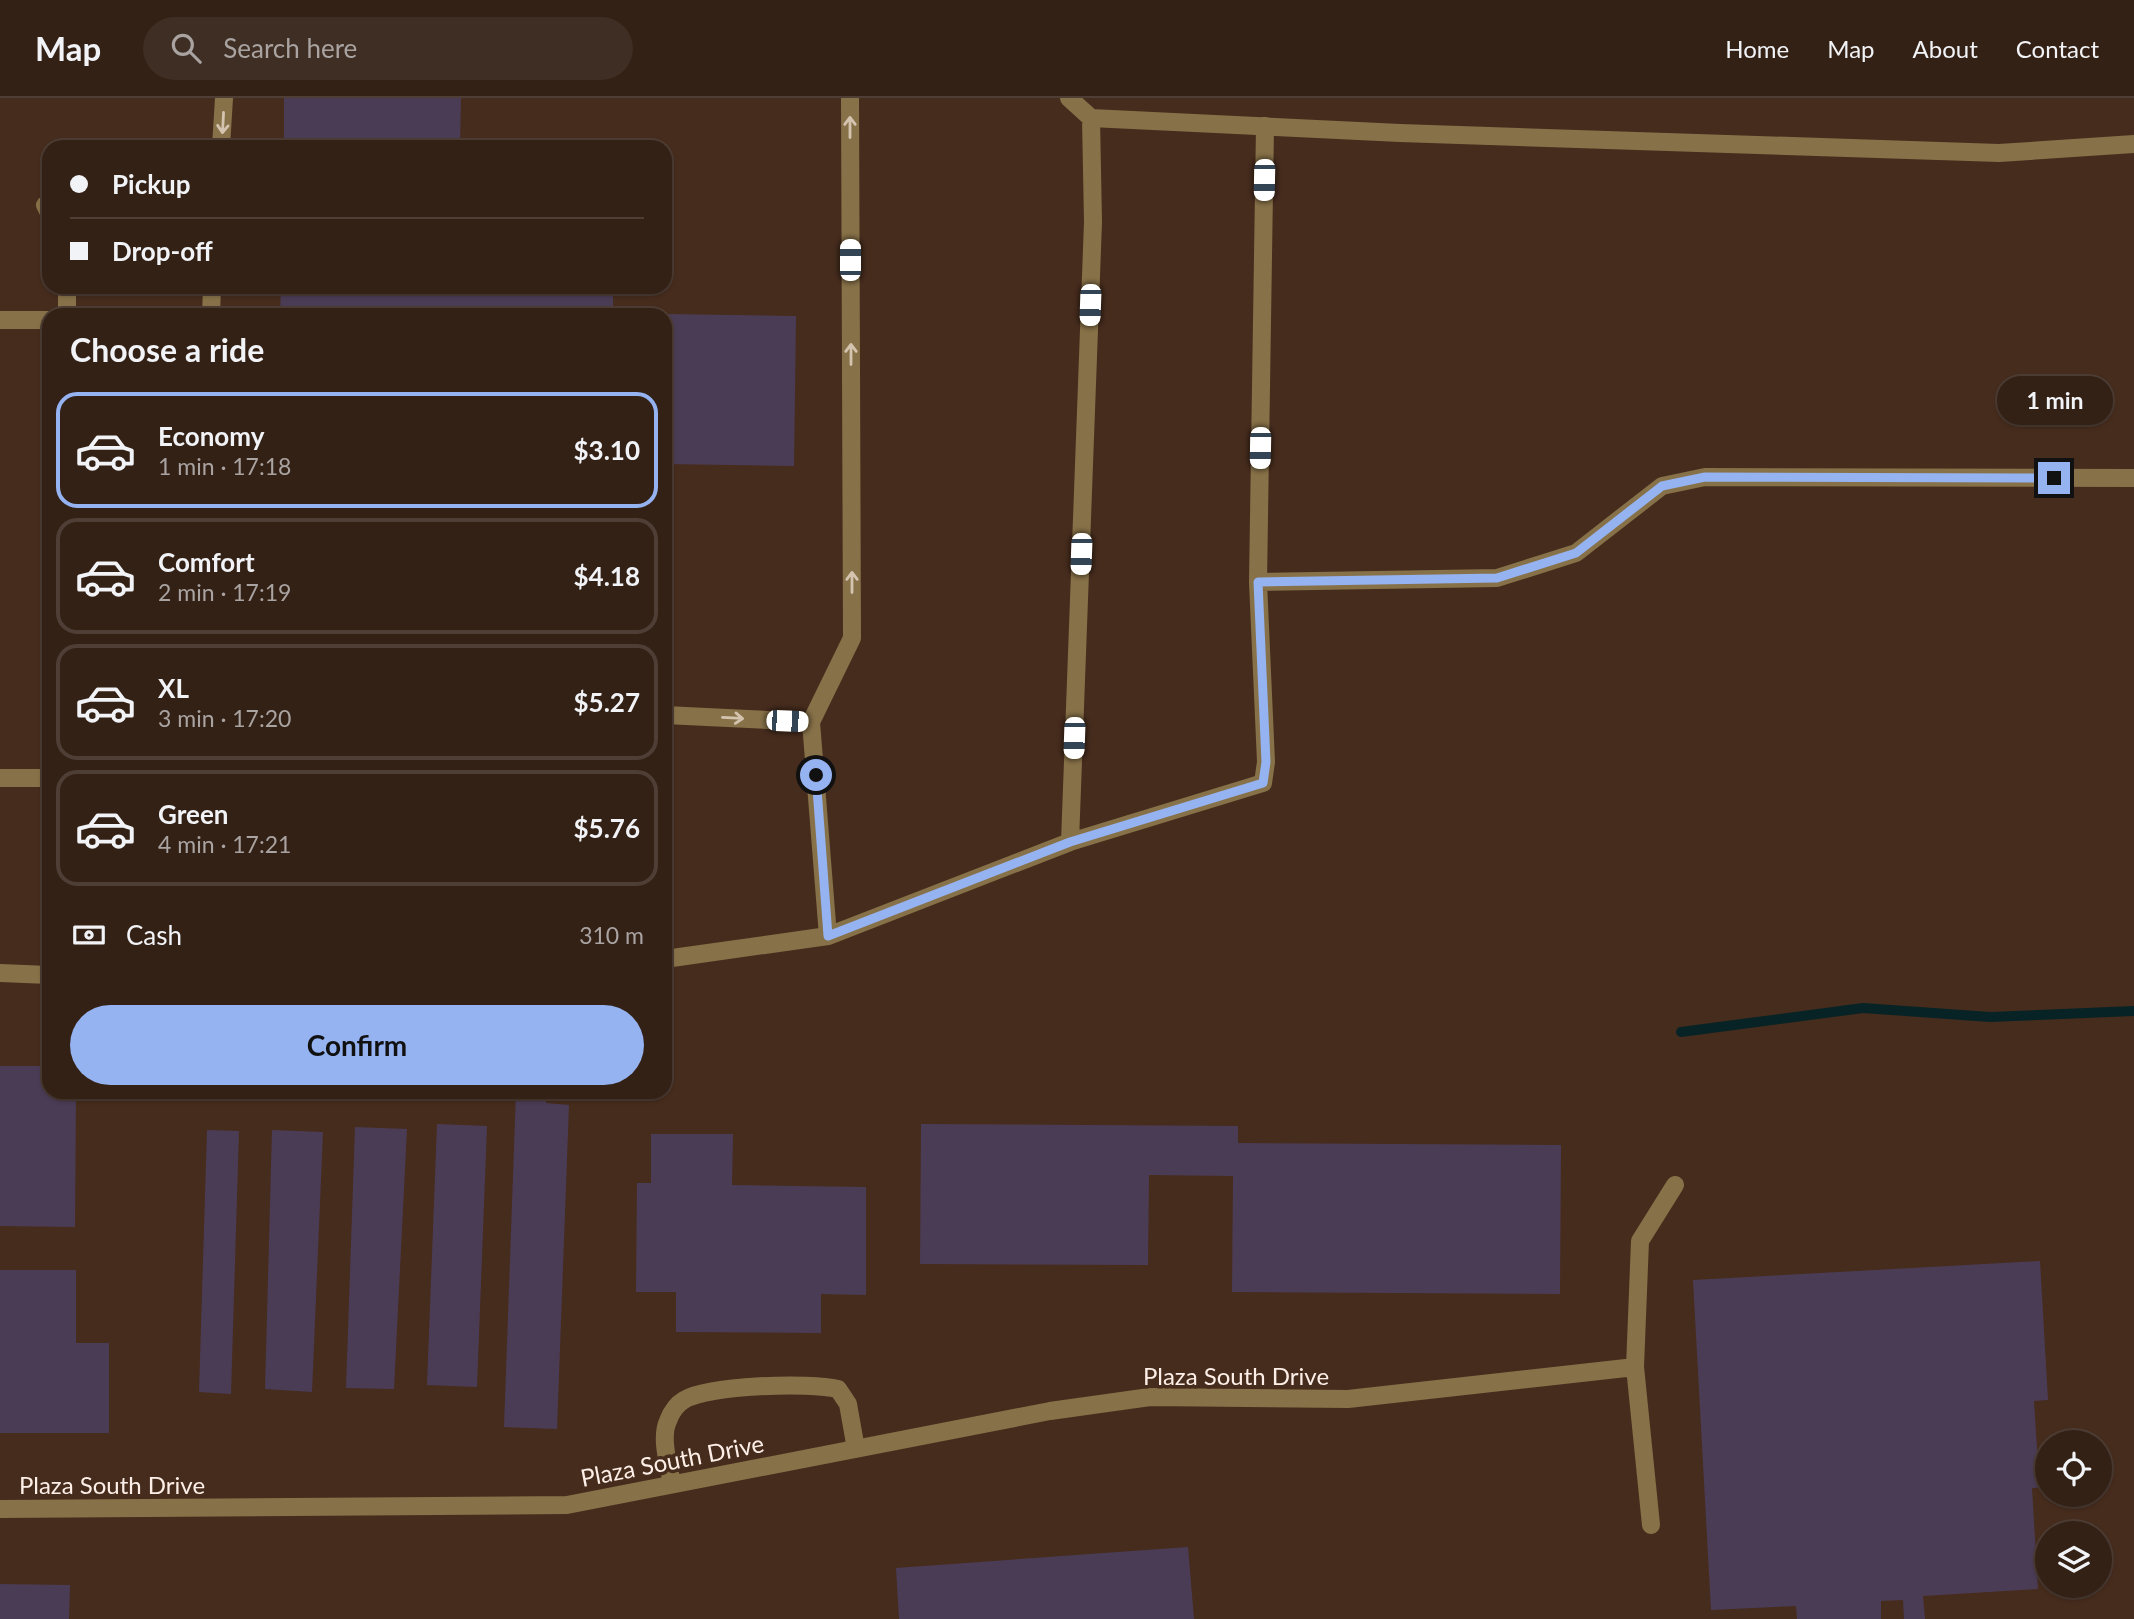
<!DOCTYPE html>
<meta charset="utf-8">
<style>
body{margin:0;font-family:Lato,sans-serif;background:#3f2e23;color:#f1f3f6;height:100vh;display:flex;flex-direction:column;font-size:26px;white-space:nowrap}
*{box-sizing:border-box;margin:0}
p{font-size:23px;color:#a9a3a1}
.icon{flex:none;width:38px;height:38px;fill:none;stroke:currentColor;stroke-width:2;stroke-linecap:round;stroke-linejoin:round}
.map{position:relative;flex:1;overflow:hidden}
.details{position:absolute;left:42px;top:210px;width:630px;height:791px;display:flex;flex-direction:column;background:#342116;border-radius:21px;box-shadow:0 2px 5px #0004,0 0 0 2px #4e3e35}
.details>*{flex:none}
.top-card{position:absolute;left:42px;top:42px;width:630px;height:154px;border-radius:21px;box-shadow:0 2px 5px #0004,0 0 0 2px #4e3e35;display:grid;align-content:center;height:154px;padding:0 28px;background:#342116}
.tools{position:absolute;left:2035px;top:1332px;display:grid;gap:14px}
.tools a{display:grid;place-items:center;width:77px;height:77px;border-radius:50%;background:#342116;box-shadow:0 2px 5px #0004,0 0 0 2px #4e3e35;font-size:35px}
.end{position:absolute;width:32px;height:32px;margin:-16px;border:9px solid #95b2f1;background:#111;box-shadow:0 0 0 4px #111}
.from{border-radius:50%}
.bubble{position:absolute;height:49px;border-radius:24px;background:#342116;box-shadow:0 2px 5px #0004,0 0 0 2px #4e3e35;font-size:23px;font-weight:700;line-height:49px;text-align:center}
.car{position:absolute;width:21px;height:42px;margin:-21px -10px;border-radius:9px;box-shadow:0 0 5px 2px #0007;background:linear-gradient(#fff 24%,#345 0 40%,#fff 0 76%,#345 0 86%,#fff 0)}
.top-card b{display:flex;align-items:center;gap:24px;height:66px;font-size:26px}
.top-card b+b{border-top:2px solid #4e3e35}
.top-card i{width:18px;height:18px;background:#f1f3f6}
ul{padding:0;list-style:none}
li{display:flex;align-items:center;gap:21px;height:116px;margin:0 14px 10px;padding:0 14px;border:4px solid #4e3e35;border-radius:21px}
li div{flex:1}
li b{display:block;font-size:26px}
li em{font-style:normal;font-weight:700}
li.selected{border-color:#95b2f1}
li>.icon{width:63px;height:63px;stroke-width:1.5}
h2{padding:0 28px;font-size:32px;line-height:84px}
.pay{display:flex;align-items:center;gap:18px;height:77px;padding:0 28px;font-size:26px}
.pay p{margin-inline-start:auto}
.primary-button{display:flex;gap:14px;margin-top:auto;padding:14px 28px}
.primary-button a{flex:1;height:80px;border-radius:42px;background:#95b2f1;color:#111;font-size:28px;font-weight:700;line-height:80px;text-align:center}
header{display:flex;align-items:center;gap:42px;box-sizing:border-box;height:98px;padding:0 35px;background:#342116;border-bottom:2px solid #4e3e35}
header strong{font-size:33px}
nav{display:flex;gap:38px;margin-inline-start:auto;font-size:24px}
.search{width:490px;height:63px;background:#3f2e23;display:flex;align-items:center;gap:18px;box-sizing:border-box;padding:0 24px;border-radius:38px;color:#a9a3a1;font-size:26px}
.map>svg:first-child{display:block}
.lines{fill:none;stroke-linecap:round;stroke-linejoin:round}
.stream{stroke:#082325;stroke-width:10}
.building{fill:#4b3c55}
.minor{stroke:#877148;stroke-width:18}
.oneway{stroke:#d4c3af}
.route{stroke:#95b2f1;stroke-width:9}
.labels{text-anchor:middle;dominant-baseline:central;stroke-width:7;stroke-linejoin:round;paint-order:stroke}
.street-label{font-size:24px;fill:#fdefe7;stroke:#462c1d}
</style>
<header>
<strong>Map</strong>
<div class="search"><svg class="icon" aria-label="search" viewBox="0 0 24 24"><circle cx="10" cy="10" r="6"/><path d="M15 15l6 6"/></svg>Search here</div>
<nav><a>Home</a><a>Map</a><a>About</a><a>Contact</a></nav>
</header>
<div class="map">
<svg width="2134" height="1521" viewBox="0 0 2134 1521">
<rect width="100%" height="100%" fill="#462c1d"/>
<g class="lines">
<path class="stream" d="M1681,934L1863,910L1990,919L2134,913"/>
</g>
<path class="building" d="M284,0H461L460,49H284Z
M281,189H613V217H280Z
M665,216L796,218L794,368L665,366Z
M0,968H49V994H76L75,1129L0,1128Z
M516,994H546V1005L569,1007L557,1331L504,1329Z
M437,1026L487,1028L477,1289L427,1287Z
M921,1026L1238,1028V1045L1561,1047L1560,1196L1232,1194L1233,1078L1149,1077L1148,1167L920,1166Z
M355,1029L407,1031L394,1291L346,1290Z
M207,1032L239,1033L231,1296L199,1294Z
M272,1032L323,1034L312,1294L265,1291Z
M651,1036H733L732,1087L866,1089V1197L821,1196V1235L676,1234V1194H636L637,1085H651Z
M2040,1163L2048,1302L2034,1303L2038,1367H2048V1389L2032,1390L2038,1491L1923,1498L1925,1521H1904L1903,1502L1881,1503V1521H1797L1796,1508L1711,1512L1693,1182Z
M0,1172H76V1245H109V1335H0Z
M1188,1449L1194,1521H899L896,1470Z
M0,1486L70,1487L69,1521H0Z"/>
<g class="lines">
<path class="minor" d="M1069,0L1091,20L1400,35L1999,55L2134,46
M221,49L224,0
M45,107L49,115
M67,217V189
M211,217L212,189
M0,222H49
M1258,484L1497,480L1576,455L1662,388L1705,379L2134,380
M665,617L811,624L852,540L850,0
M811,624L828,838
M0,680H47L49,677
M1070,744L1263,685L1266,664L1258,484L1265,28
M665,861L828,838L1070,744L1093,124L1091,20
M0,875L49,877
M672,1386C669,1368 660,1340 668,1323C671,1315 677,1306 684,1302C709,1287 810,1284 838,1291L848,1306L856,1351
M0,1411L567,1407L1050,1313L1150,1299L1348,1301L1635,1269
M1651,1427L1635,1269L1640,1143L1675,1087"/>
</g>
<defs><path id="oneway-shaft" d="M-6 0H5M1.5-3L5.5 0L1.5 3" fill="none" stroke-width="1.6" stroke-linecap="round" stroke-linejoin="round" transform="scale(1.75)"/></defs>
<g class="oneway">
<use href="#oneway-shaft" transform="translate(223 25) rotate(93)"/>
<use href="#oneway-shaft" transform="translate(850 29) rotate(-90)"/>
<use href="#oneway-shaft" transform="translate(851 256) rotate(-90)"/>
<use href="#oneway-shaft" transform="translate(852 484) rotate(-90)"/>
<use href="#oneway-shaft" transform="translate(733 620) rotate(3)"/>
</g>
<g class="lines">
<path class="route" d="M816,677L828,838L1070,744L1263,685L1266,664L1258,484L1497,480L1576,455L1662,388L1705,379L2054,380"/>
</g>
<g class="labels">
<g class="street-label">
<text x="1236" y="1277">Plaza South Drive</text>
<text transform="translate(672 1362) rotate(-11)">Plaza South Drive</text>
<text x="112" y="1386">Plaza South Drive</text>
</g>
</g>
</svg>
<div class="tools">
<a><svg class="icon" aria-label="locate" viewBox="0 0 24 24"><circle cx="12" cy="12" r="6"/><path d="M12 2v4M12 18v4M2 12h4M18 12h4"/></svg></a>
<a><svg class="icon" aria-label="layers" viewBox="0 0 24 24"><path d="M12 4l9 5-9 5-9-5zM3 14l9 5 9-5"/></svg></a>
</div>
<i class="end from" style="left:816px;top:677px"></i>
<i class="end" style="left:2054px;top:380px"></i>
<div class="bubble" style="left:1997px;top:278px;width:116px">1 min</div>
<i class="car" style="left:1264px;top:82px;rotate:181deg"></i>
<i class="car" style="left:850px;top:162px;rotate:0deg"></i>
<i class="car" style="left:1090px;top:207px;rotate:182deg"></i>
<i class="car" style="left:1260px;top:350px;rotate:181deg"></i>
<i class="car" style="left:1081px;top:456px;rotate:182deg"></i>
<i class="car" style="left:787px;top:623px;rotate:92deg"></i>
<i class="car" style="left:1074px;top:640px;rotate:182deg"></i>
<div class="top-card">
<b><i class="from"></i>Pickup</b>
<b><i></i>Drop-off</b>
</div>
<section class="details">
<h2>Choose a ride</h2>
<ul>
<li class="selected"><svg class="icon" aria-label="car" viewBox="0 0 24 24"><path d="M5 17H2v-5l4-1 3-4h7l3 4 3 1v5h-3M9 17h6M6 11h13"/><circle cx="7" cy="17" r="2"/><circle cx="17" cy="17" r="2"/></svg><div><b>Economy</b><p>1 min · 17:18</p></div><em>$3.10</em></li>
<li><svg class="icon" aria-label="car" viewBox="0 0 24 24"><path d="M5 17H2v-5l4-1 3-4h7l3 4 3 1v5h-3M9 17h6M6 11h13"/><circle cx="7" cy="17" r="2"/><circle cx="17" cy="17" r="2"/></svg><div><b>Comfort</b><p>2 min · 17:19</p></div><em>$4.18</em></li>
<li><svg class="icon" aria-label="car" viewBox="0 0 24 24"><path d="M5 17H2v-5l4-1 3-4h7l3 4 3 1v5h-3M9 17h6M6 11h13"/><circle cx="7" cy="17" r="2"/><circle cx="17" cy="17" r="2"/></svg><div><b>XL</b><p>3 min · 17:20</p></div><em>$5.27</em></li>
<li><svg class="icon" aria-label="car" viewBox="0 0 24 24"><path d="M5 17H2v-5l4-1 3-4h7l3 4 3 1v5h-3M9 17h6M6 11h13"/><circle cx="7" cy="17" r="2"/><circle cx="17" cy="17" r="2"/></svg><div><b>Green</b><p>4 min · 17:21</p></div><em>$5.76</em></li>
</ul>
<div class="pay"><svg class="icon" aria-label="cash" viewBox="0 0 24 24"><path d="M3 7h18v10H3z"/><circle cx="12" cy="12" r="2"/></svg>Cash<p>310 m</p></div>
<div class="primary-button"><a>Confirm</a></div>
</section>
</div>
